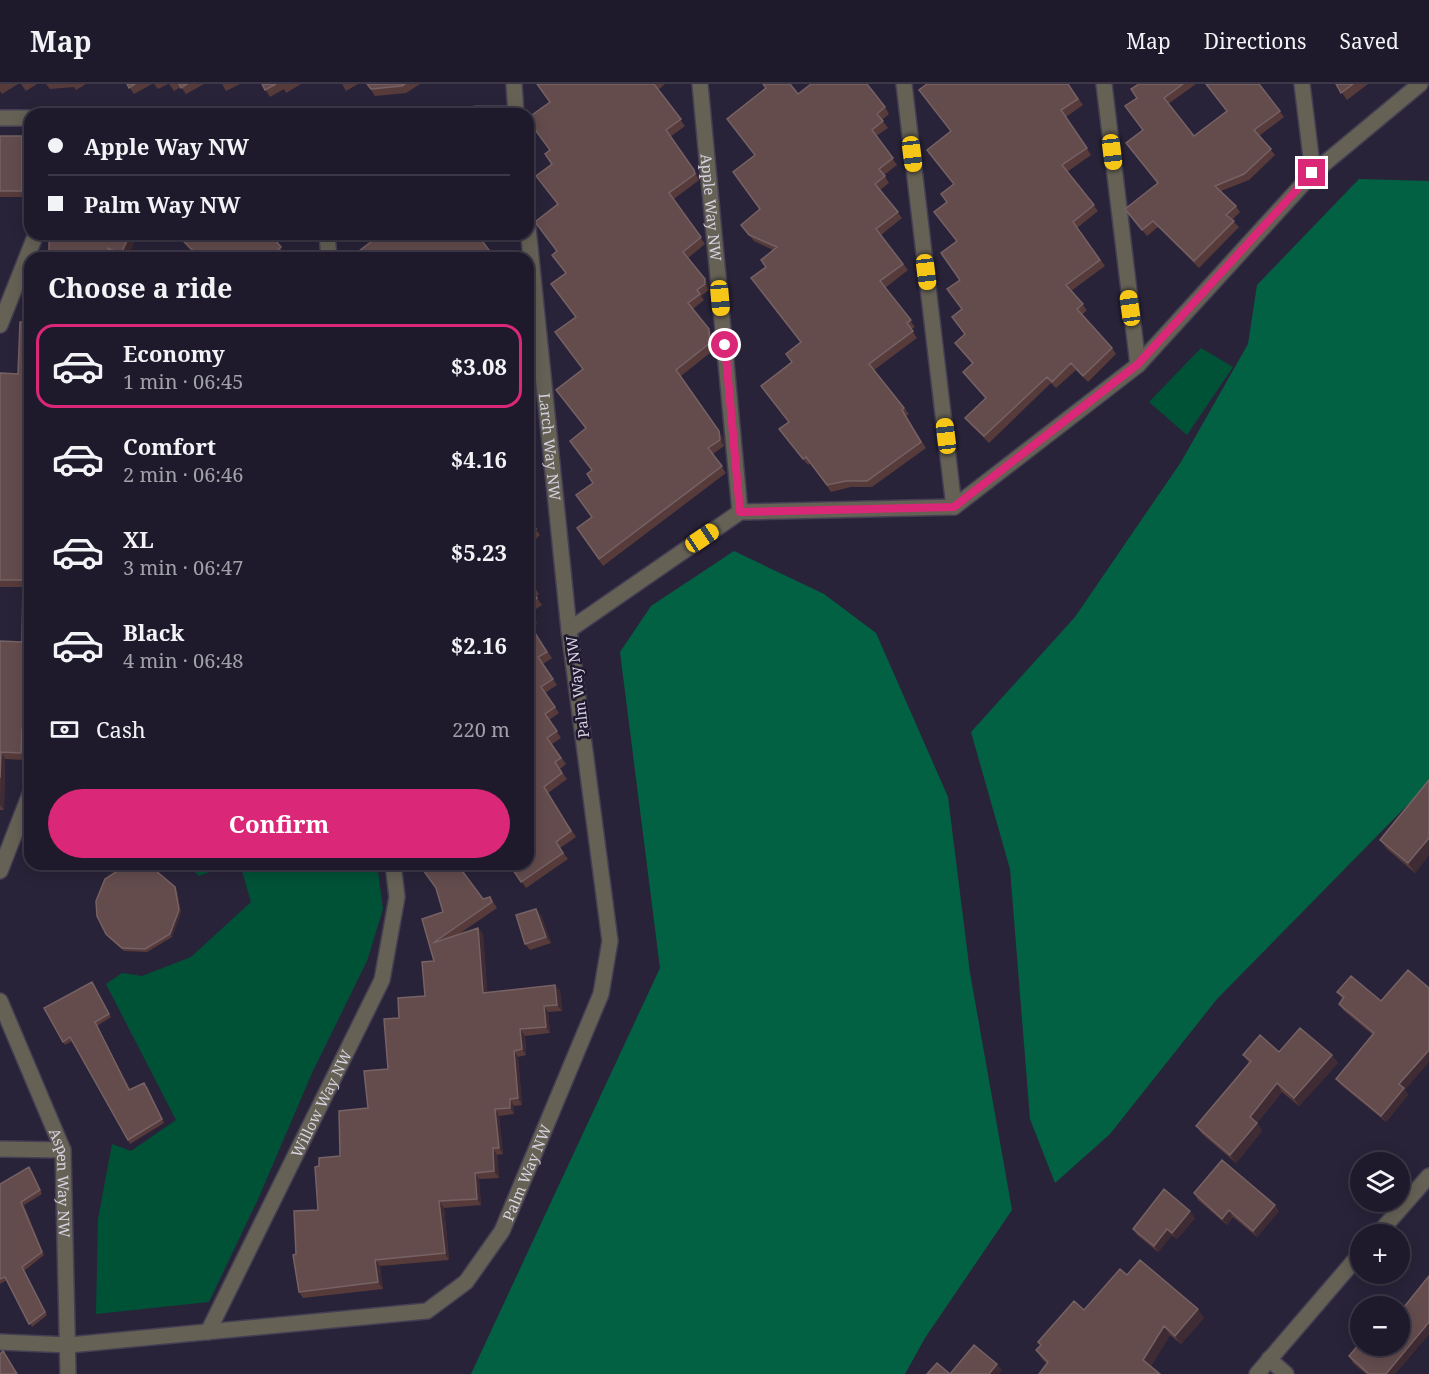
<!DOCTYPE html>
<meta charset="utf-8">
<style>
body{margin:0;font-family:"Noto Serif",serif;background:#272333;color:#f1f3f6;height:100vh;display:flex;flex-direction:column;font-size:22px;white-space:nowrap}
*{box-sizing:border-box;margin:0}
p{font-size:20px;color:#a1a1a9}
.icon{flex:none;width:33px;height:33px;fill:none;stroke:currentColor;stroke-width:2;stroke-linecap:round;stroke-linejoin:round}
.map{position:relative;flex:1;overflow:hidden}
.drawer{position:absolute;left:24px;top:168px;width:510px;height:618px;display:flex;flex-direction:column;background:#1f1a2b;border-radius:18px;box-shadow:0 3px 15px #0003,0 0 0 2px #3c3847}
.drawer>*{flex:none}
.banner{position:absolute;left:24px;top:24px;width:510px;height:132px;border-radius:18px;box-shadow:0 3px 15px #0003,0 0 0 2px #3c3847;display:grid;align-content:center;height:132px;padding:0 24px;background:#1f1a2b}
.tools{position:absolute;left:1350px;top:1068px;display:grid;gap:12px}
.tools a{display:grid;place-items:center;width:60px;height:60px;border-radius:50%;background:#1f1a2b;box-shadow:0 3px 15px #0003,0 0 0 2px #3c3847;font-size:30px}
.end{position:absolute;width:27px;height:27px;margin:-14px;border:8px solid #db2777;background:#fff;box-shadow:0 0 0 3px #fff}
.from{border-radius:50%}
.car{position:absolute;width:18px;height:36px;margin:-18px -9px;border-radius:8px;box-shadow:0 0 4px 2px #0007;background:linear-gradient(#f5c518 24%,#345 0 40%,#f5c518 0 76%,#345 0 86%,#f5c518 0)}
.banner b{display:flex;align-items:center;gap:21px;height:57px;font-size:22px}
.banner b+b{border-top:2px solid #3c3847}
.banner i{width:15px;height:15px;background:#f1f3f6}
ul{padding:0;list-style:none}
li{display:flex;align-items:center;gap:18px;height:84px;margin:0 12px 9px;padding:0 12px;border:3px solid transparent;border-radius:18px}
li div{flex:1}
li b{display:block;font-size:22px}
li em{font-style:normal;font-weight:700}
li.active{border-color:#db2777}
li>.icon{width:54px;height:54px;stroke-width:1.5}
h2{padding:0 24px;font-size:27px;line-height:72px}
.pay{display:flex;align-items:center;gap:15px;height:66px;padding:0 24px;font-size:22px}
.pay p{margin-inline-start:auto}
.button{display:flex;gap:12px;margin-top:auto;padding:12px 24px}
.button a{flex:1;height:69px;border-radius:36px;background:#db2777;color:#fff;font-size:24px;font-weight:700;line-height:69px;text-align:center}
header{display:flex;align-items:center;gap:36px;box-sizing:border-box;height:84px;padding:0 30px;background:#1f1a2b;border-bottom:2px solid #3c3847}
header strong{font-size:28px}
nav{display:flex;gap:33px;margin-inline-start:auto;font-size:21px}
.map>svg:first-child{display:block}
.green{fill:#005237}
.forest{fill:#036143}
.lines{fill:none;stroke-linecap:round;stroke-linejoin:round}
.minor-casing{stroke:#453f54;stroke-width:18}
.minor{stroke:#656155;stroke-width:15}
.wall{fill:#573b3b}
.shaded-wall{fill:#3f2b33}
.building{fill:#644c4d;stroke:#766164;stroke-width:1.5}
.route{stroke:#db2777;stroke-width:8}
.labels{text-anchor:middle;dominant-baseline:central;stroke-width:5;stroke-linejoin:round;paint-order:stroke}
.street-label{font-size:15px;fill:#d5d2e1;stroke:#20192f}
</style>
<header>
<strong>Map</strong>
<nav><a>Map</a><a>Directions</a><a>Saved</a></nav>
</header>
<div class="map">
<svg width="1429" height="1290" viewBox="0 0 1429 1290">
<rect width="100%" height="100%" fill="#292339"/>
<path class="green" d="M1201,264L1233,283L1187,351L1149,318Z
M186,780H232L199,792Z
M240,780H377L383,825L367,877L312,989L259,1113L209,1218L96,1230L98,1135L112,1060L131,1067L176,1036L106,900L122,889L142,892L191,873L251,818Z"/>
<path class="forest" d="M1359,95L1429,97V699L1217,915L1110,1050L1055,1099L1030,1035L1010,785L971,648L1075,533L1181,378L1248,260L1257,201Z
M734,467L824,510L876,549L948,713L970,889L1012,1126L925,1254L905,1290H471L660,884L620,568L651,522Z"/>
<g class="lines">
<defs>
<g id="minor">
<path d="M514,0L516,30"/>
<path id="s1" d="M700,0L740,428"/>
<path d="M904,0L954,423"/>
<path d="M1104,0L1138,281"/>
<path d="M1302,0L1313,89"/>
<path d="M476,30H516"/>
<path d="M0,34H30"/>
<path id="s2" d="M528,144L569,546"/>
<path d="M327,150L329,174"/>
<path d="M0,241L36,150"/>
<path d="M0,787L30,710"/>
<path id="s3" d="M0,917L63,1066L68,1290"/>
<path d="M0,1065L63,1066"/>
<path d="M1378,1150L1429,1092"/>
<path id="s4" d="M208,1248L382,896L397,813L393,780"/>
<path id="s5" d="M0,1258L69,1261L427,1227L466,1198L502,1147L601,910L610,857L569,546L740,428L954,423L1138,281L1313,89L1420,0"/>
<path d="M1269,1275L1286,1290"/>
<path d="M1257,1290L1360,1170"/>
</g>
</defs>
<use href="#minor" class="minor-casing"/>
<use href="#minor" class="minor"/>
</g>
<path class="wall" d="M0,0H18L2,10L0,7Z
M21,0H37L26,7Z
M46,0H86L76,6L74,3L50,5Z
M127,0H152L134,10Z
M154,0H168L158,5Z
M169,0H204L186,10L181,3L174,7Z
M222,0H240L226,7Z
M262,0H301L286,9L284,5L270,13Z
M342,0H358L346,7Z
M367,0H420L406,9L375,12Z
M537,0H665L658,6L685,42L670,53L699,93V96L674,115L705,160L688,174L709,202V206L701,212L704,216L693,225L714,252L715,265L681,292L723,353L724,362L713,370L726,389L603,482L577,444L592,433L593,399L586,344L556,306L583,285L576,233L566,189L552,171L557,168V121L550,66V18Z
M1068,0L1083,21L1066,33L1091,71L1067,88L1098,127L1077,144L1105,182L1071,207L1087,226L1082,231L1112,264L1116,270L1088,298L1076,286L1056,304L1051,299L989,359L970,340L965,334L986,314L963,288L972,280L955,259L964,251L957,157L947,118L953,101L950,48Z
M1139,0H1196L1168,20L1194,52L1227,27L1205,0H1259L1284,33L1259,52L1275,71L1249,96L1221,107L1236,122L1240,128L1232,136L1239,143L1199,184L1158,143L1147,152L1125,125L1158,99L1126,59L1143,47L1137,14Z
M1336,0H1368L1347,16Z
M766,4L885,23L889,30L882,36L888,44L876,52L897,81L884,91L889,99L880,106L902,134L881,151L908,186L885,204L915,243L911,245L917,254L874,286L909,330L906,332L926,364L872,403H851L831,408L811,379L808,381L779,345L788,338L792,278L800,258L766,183L773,166L754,157L741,141L760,125L755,72Z
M0,52H22L27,58V113H0Z
M63,150H138L127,174H121L112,170V174H49Z
M175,150H270L285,170L280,174H198Z
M30,225V651H26L25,676L5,675L4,726H0V557L22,558L23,503H0V289L18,290L23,238Z
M528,380L536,390L529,411L537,420L528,427Z
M528,436L540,451L528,462Z
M528,494L539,510L536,513L542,521L530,529L537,539L531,543L552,574L543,580L557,601L545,609L559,629L549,636L561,654L552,660L566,680L560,685L567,695L548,709L576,753L560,764L568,775L526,804L509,780H528Z
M1429,696V771L1415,789L1387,765L1380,756Z
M426,780H463L459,783L483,815L490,813L497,824L459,850L478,844L483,850L487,908L555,901L560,907L562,927L548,928L550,949L525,952L526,971L518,973L522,1021L514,1022V1030L499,1032L503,1070L497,1071L499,1094L479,1095L481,1121L444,1124L449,1176L380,1182L383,1205L303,1214L299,1208L296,1170L318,1126L319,1082L340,1072L368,1024L388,985L399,934L425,912L434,877L422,835L443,828L436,804Z
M177,806L181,829L172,853L147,868L124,867L108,853L106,850Z
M541,831L551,859L530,866L525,860Z
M1351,892L1405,1006L1408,1011L1386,1038L1341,1001L1336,995L1373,951L1343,926L1339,920L1342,915L1337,908Z
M92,898L111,933L97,942L130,1005L147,1002L164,1039L130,1060L72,957L65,961L63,958Z
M1279,968L1332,971L1338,979L1299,1022L1282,1008L1257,1039L1262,1047L1236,1079L1202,1050L1196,1042L1249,979L1243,971Z
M32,1087L42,1110L24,1121L44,1171L24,1187L47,1231L32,1243L7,1196L0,1200V1100Z
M1194,1109L1279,1127L1257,1153L1233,1133L1227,1141L1198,1116Z
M1195,1134L1177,1155L1172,1151L1158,1168L1137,1151L1133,1145Z
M1127,1191L1204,1234L1181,1260L1170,1251L1151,1282L1047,1280L1042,1275L1036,1266L1041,1261L1038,1258L1084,1226Z
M1429,1192V1250L1395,1290H1366L1353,1279L1349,1272L1400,1262Z"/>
<path class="shaded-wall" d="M22,52L27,58V113L22,107Z
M694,86L699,93V96L695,90Z
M130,150H138L127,174H124L121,170Z
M108,164L112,170V174H107Z
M705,195L709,202V206L705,200Z
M709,245L714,252L715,265L710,259Z
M719,347L723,353L724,362L720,356Z
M531,384L536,390L529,412L528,411V395Z
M22,645L26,651L25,676L21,669Z
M1,668L5,675L4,726L0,721Z
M1429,754V771L1415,789L1408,779Z
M175,803L177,806L181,829L172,853L170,850Z
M536,825L541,831L551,859L546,853Z
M478,844L483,850L488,915L483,909Z
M555,901L560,907L562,927L557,921Z
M544,922L548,928L550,949L546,943Z
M520,945L525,952L526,971L522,965Z
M1429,966V978L1405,1006L1408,1011L1386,1038L1381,1032L1399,1000Z
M514,967L518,973L522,1021L518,1014Z
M1332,971L1338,979L1299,1022L1294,1014Z
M1277,999L1282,1008L1257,1039L1262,1047L1236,1079L1230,1071L1250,1033Z
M510,1015L514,1022V1030L510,1024Z
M495,1025L499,1032L503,1070L499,1064Z
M493,1064L497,1071L499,1094L494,1087Z
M475,1089L479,1095L481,1121L477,1115Z
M439,1117L444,1124L449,1176L445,1169Z
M21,1118L24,1121L44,1171L42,1168Z
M1275,1121L1279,1127L1257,1153L1253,1147Z
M1229,1126L1233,1133L1227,1141L1222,1135Z
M1190,1127L1195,1134L1177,1155L1172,1149Z
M1167,1145L1172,1151L1158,1168L1154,1162Z
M375,1176L380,1182L383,1205L378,1198Z
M1198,1225L1204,1234L1181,1260L1175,1252Z
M1429,1238V1250L1395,1290H1386Z
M1164,1242L1170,1251L1149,1285L1143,1276Z
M997,1280L1002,1286L999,1290H989Z"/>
<path class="building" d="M127,0H135L129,4Z
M179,0H187L181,4Z
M262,0H276L265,6Z
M367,0H405L402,2L371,5Z
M537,0H654L681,35L666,46L694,86L695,90L669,109L701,153L683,168L705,195V200L697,206L700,210L688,219L709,245L710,259L676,286L719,347L720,356L708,364L722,382L599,475L577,444L592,433L576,411L593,399L587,390L592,386L570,357L586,344L556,306L583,285L555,248L576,233L551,200L566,189L552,171L557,167L535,138L558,120L536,92L552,80L545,70L550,66L528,36V34L550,18Z
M763,0H790L798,10L811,0H867L885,23L877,30L883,37L872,46L893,74L879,85L885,92L875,100L898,128L876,145L903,180L880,197L911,236L907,239L913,247L869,280L904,324L902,326L921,358L867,397H846L827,401L806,373L803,375L779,345L789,338L761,302L792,278L786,270L801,258L751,194L766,183L761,176L777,163L749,151L741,141L760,125L733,88L755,71L727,35L766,4Z
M927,0H1068L1078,15L1061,26L1087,64L1062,81L1094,121L1073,138L1100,176L1066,201L1083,220L1077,225L1112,264L1083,292L1071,279L1052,298L1047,293L984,352L965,334L986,314L963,288L973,279L955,259L965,250L952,233L962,225L947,205L960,196L941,169L957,157L934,128L947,118L941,110L954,100L927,66L951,47L919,6Z
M1139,0H1183L1164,14L1194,52L1227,27L1206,0H1259L1280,27L1254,46L1271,65L1244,90L1215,102L1236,122L1226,131L1234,137L1194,177L1153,137L1142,146L1125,125L1158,99L1126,59L1143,46L1125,22L1137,14L1131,5Z
M1336,0H1353L1341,9Z
M0,52H22V107H0Z
M49,150L60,155L63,150H130L121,170L108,164L107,174H49Z
M177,150H270L281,163L269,174H200Z
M375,150H477L495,174H350L377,153Z
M24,225H30V645H22L21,669L1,668L0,694V557L22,558L23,496H0V289L18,290L20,238H23Z
M528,380L531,384L528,395Z
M528,410L532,414L528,417Z
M528,436L536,445L528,451Z
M528,494L535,503L531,506L537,514L528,521Z
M528,526L533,532L528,536Z
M528,538L547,568L538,573L553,595L541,603L555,623L545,630L557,647L547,654L561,674L555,678L562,689L544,703L571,747L556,758L563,769L521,798L509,780H528Z
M1429,696V754L1408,779L1380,756Z
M128,780L149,781L175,803L179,826L170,850L145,865L122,864L106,850L97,832L96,817L105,795Z
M426,780H457L483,815L490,813L492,818L433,859L478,844L483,909L555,901L557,921L544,922L546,943L520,945L522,965L514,967L518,1014L510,1015V1024L495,1025L499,1064H493L494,1087L475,1089L477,1115L439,1117L445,1169L375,1176L378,1198L299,1208L293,1171L296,1170L294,1127L318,1126L315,1083L319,1082V1074L340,1072L339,1027L368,1024L364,987L388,985L384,935L399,934L398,914L425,912L422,878L434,877L422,835L443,828L436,804L421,783Z
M536,825L546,853L525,860L516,831Z
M1408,886L1429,904V966L1399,1000L1404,1004L1381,1032L1336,995L1374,949L1339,920L1344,913L1337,908L1351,892L1381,917Z
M92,898L109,930L95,938L129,1006L144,999L162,1035L128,1056L70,953L63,958L44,924Z
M1300,944L1332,971L1294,1014L1277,999L1250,1033L1257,1039L1230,1071L1196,1042L1251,977L1243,971L1260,951L1279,968Z
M1222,1076L1275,1121L1253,1147L1229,1126L1222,1135L1194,1109Z
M29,1083L40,1106L21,1118L42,1168L22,1183L45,1228L29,1240L5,1193L0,1195V1100Z
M1164,1105L1190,1127L1172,1149L1167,1145L1154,1162L1133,1145Z
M1140,1176L1198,1225L1175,1252L1164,1242L1143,1276L1160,1290H1039L1048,1278L1036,1266L1041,1261L1038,1258L1074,1217L1084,1226L1120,1185L1127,1191Z
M1429,1192V1238L1386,1290H1369L1349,1272L1360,1259V1262H1400V1228Z
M974,1261L997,1280L989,1290H950Z
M3,1267L17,1290H0V1270Z
M937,1279L950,1290H927Z"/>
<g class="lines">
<path class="route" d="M725,261L740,428L954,423L1138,280L1312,89"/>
</g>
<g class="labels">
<g class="street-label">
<text stroke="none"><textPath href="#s1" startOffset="124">Apple Way NW</textPath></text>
<text stroke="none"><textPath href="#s2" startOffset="220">Larch Way NW</textPath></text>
<text transform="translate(577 603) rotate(-97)">Palm Way NW</text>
<text stroke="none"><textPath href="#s4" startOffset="255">Willow Way NW</textPath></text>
<text stroke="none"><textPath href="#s5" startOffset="603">Palm Way NW</textPath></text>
<text stroke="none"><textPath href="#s3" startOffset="194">Aspen Way NW</textPath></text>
</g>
</g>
</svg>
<div class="tools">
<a><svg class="icon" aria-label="layers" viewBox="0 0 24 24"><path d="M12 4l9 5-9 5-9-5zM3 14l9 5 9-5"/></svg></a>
<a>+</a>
<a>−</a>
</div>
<i class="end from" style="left:725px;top:261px"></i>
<i class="end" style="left:1312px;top:89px"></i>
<i class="car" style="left:1112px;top:68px;rotate:173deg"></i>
<i class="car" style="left:912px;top:70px;rotate:173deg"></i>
<i class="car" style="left:926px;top:188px;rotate:173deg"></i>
<i class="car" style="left:720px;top:214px;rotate:175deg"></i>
<i class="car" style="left:1130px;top:224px;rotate:352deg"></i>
<i class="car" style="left:946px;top:352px;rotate:353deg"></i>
<i class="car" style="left:702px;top:454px;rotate:56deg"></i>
<div class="banner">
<b><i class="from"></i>Apple Way NW</b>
<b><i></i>Palm Way NW</b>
</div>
<section class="drawer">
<h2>Choose a ride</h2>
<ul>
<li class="active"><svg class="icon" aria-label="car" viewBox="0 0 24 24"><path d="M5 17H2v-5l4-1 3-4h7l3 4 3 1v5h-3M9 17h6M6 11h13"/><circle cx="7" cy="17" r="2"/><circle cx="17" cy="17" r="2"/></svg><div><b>Economy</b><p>1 min · 06:45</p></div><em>$3.08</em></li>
<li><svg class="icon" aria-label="car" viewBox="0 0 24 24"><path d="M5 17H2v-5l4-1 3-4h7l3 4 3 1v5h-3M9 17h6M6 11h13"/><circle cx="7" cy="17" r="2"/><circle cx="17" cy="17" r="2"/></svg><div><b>Comfort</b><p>2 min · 06:46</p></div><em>$4.16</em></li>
<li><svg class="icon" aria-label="car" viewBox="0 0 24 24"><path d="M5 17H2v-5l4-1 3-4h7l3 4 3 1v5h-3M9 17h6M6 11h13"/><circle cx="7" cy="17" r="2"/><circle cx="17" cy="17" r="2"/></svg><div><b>XL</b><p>3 min · 06:47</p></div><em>$5.23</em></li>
<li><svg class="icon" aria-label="car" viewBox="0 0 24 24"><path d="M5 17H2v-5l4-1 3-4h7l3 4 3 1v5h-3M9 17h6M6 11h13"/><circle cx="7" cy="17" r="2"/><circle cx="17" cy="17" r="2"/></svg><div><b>Black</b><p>4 min · 06:48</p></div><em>$2.16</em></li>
</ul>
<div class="pay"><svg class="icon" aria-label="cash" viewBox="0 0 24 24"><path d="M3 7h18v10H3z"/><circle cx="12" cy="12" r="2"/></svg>Cash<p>220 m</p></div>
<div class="button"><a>Confirm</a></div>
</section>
</div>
